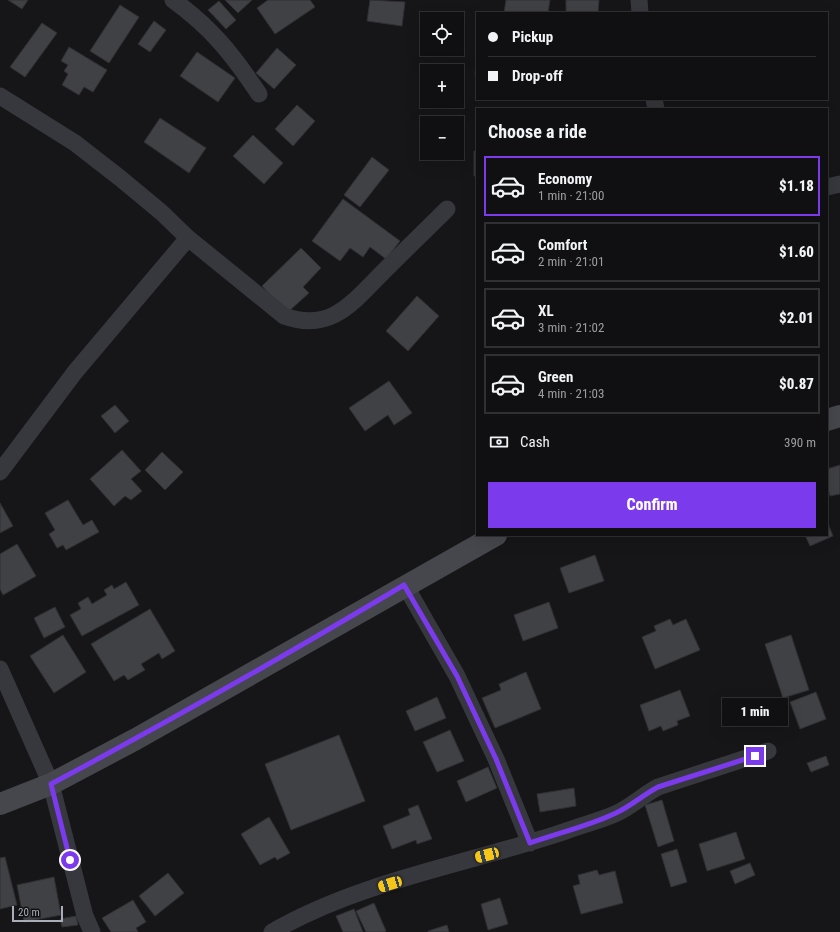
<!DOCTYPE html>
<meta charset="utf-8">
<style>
body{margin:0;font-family:"Roboto Condensed",sans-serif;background:#1e1e20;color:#f1f3f6;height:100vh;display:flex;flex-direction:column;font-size:15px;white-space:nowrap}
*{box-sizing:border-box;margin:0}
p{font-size:13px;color:#9c9d9f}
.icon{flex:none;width:22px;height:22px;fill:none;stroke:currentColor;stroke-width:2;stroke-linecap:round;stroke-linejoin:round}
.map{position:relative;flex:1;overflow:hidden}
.details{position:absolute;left:476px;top:108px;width:352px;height:428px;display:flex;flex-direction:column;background:#101012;border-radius:0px;box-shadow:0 4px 16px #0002,0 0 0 1px #303032}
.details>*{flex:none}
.banner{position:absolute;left:476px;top:12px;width:352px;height:88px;border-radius:0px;box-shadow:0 4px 16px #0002,0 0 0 1px #303032;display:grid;align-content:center;height:88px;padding:0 12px;background:#101012}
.controls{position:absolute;left:420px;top:12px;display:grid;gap:8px}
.controls a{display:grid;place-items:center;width:44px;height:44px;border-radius:0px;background:#101012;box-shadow:0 4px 16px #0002,0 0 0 1px #303032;font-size:20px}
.scale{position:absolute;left:12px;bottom:10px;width:51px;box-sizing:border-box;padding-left:4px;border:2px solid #a8adb8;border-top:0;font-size:11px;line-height:14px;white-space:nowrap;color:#a8adb8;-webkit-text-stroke:3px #111113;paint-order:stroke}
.end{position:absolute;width:18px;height:18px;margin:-9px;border:5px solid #7c3aed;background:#fff;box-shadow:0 0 0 2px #fff}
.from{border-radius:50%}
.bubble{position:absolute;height:28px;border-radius:0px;background:#101012;box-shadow:0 4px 16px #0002,0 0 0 1px #303032;font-size:13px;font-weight:800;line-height:28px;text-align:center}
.car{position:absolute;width:12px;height:24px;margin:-12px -6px;border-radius:5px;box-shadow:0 0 3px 1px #0007;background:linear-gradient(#f5c518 24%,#345 0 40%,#f5c518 0 76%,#345 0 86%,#f5c518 0)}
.banner b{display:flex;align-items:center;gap:14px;height:38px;font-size:15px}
.banner b+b{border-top:1px solid #303032}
.banner i{width:10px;height:10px;background:#f1f3f6}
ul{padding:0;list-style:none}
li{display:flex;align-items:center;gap:12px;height:60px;margin:0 8px 6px;padding:0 4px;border:2px solid #303032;border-radius:0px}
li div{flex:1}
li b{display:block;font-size:15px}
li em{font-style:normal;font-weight:800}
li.current{border-color:#7c3aed}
li>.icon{width:36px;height:36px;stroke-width:1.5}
h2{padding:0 12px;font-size:18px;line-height:48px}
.pay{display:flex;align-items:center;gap:10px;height:44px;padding:0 12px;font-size:15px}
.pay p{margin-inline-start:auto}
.primary-button{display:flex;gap:8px;margin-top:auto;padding:8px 12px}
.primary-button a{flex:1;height:46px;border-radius:0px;background:#7c3aed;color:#fff;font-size:16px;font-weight:800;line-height:46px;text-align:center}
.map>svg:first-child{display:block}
.building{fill:#404145;stroke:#303034}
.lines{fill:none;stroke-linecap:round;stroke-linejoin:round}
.street{stroke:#37383d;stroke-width:17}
.secondary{stroke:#45474d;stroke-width:22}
.route{stroke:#7c3aed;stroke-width:5}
</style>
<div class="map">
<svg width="840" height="932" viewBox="0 0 840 932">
<rect width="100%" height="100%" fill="#161618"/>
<path class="building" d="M8,0H28L22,9Z
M225,0H252L238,13Z
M268,0H310L315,7L275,34L257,8Z
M370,0L405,2L402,26L367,21Z
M506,0H550L548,13H504Z
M566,0H599L598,13H566Z
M219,1L236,20L226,29L208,10Z
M120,5L139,17L109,63L90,51Z
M154,21L166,30L150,52L138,44Z
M42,23L57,33L25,77L10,67Z
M477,43V77L475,76Z
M69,47L107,70L93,92L84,87L79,95L62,85L68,74L64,71L68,65L61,61Z
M277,48L296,65L274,89L256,73Z
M197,52L235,78L218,102L180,76Z
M297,105L315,121L293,146L275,129Z
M160,118L206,148L189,173L144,142Z
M253,135L283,163L264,184L233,156Z
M474,151H477V176H474Z
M372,157L389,170L360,207L344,195Z
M343,199L400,241L386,259L370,247L363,257L350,248L340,261L312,241Z
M301,248L321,268L303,287L309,293L288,312L262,286Z
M417,296L439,316L408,351L386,331Z
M389,381L412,413L394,425L388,415L365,431L349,408Z
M115,405L129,421L115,433L101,416Z
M122,450L141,471L131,479L142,491L131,500L125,496L114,506L90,479Z
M162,452L183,472L165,490L145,470Z
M840,465V494L830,496L827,486V469Z
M68,500L83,525L92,520L99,532L66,550L63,545L57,548L49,534L55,530L45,513Z
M0,503L13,526L0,533Z
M827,521L833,536L810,546L805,535H827Z
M17,544L36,576L3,595L0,589V554Z
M595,555L604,581L569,593L560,568Z
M126,582L139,605L82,636L70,615L81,609L78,603L88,597L92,604L107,595L104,590L112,585L114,589Z
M549,602L558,628L523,641L514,615Z
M55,607L65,627L44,638L34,618Z
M150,609L175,651L162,659L159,653L141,664L145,670L128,680L124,675L114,681L91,644Z
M670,619L673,625L686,619L700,650L655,669L642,637L656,631L654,626Z
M63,635L86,672L54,693L30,656Z
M791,635L809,690L783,698L765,644Z
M526,672L541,709L495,728L482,698L501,690L499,684Z
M680,690L690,716L677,721L678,725L663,731L661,726L649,731L640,705Z
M816,692L826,719L800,729L790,702Z
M437,697L446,718L415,731L406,711Z
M450,730L464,761L437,772L423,742Z
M339,735L365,801L291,830L265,764Z
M826,756L829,765L811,772L807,763Z
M488,767L497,788L466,802L457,781Z
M574,788L576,806L540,812L537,794Z
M662,800L674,841L658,847L645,805Z
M418,805L432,839L417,844L416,840L392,849L383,826L410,815L408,809Z
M269,817L290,853L277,860L275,857L260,865L241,834Z
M736,832L745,859L707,871L699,844Z
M677,849L687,882L671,887L661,854Z
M5,857L17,905L0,909V858Z
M750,863L755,875L735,884L730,871Z
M597,870L599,875L615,871L623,903L581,914L573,886L580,884L578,875Z
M168,873L184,893L155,916L139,896Z
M54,877L61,915L24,922L17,885Z
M500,898L508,924L488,930L481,904Z
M133,900L146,922L136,928L138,932H111L102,918Z
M374,903L386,931L383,932H366L356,911Z
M354,909L363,932H343L336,916Z
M76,916L78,925L62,927L60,919Z
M447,925L449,932H428V931Z"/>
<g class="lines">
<path class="street" d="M173,0C211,27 233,55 259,94
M639,0L640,13
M0,96L75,143L120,178L161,212L188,238L284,316C301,322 318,323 334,315C353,305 368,287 383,272C404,251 426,230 447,209
M654,99L656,109
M827,187L840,184
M0,472L75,372L188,238
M405,585L457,676L496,759L530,843
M0,669L51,784L85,916L92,932
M272,932C362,880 469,864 566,831C582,825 599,821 615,814C631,807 643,795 658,787L768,751"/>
<path class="secondary" d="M827,420L840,416
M0,804L51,784L136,739L496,535"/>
</g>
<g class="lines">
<path class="route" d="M70,860L51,784C170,721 288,654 404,585L457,676L496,759L530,843C558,833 589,826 616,813C631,806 643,795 658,787L755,756"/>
</g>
</svg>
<div class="controls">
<a><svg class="icon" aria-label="locate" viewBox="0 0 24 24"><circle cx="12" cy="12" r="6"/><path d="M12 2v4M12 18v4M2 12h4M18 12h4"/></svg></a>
<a>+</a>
<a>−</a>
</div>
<div class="scale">20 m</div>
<i class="end from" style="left:70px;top:860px"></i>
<i class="end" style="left:755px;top:756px"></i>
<div class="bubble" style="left:722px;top:698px;width:66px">1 min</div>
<i class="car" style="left:487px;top:855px;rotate:255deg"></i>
<i class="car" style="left:390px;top:884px;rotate:253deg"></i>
<div class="banner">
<b><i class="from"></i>Pickup</b>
<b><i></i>Drop-off</b>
</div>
<section class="details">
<h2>Choose a ride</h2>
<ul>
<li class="current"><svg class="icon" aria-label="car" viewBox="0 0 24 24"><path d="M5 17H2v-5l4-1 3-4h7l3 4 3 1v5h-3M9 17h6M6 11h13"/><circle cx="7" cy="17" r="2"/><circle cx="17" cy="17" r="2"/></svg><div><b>Economy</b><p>1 min · 21:00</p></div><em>$1.18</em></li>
<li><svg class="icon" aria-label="car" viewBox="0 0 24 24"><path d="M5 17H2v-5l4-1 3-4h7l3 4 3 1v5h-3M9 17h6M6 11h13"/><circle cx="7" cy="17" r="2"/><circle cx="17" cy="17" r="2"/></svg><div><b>Comfort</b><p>2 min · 21:01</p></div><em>$1.60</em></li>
<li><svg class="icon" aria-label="car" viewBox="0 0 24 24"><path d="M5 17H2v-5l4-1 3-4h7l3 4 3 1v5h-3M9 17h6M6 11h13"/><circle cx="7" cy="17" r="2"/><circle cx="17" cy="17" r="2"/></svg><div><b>XL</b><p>3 min · 21:02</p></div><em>$2.01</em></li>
<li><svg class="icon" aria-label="car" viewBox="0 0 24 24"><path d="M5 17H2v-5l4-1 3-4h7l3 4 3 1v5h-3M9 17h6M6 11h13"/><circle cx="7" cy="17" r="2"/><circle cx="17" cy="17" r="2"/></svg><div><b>Green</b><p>4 min · 21:03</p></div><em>$0.87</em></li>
</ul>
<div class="pay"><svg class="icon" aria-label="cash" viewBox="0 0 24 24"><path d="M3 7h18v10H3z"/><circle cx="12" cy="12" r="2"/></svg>Cash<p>390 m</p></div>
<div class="primary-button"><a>Confirm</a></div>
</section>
</div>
